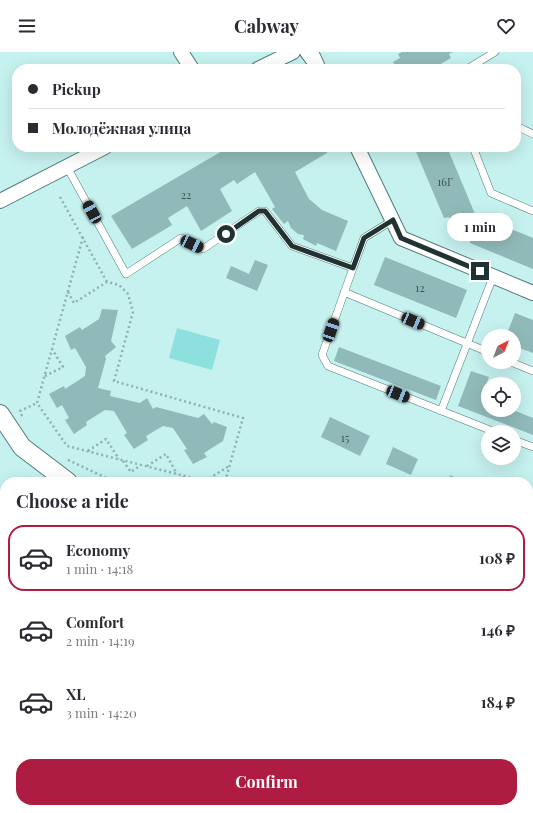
<!DOCTYPE html>
<meta charset="utf-8">
<style>
body{margin:0;font-family:"Playfair Display",serif;background:#f7f7f7;color:#2b2b33;height:100vh;display:flex;flex-direction:column;font-size:15px;white-space:nowrap}
*{box-sizing:border-box;margin:0}
p{font-size:13px;color:#7c7c81}
.icon{flex:none;width:22px;height:22px;fill:none;stroke:currentColor;stroke-width:2;stroke-linecap:round;stroke-linejoin:round}
.map{position:relative;flex:1;overflow:hidden}
.panel{position:absolute;left:0px;top:425px;width:533px;height:336px;display:flex;flex-direction:column;background:#fff;border-radius:16px 16px 0 0;box-shadow:0 4px 16px #0002}
.panel>*{flex:none}
.hud{position:absolute;left:12px;top:12px;width:509px;height:88px;border-radius:16px;box-shadow:0 4px 16px #0002;display:grid;align-content:center;height:88px;padding:0 16px;background:#fff}
.needle{width:26px;rotate:42deg}
.tools{position:absolute;left:481px;top:277px;display:grid;gap:8px}
.tools a{display:grid;place-items:center;width:40px;height:40px;border-radius:50%;background:#fff;box-shadow:0 4px 16px #0002;font-size:20px}
.end{position:absolute;width:18px;height:18px;margin:-9px;border:5px solid #203231;background:#fff;box-shadow:0 0 0 2px #fff}
.from{border-radius:50%}
.bubble{position:absolute;height:28px;border-radius:14px;background:#fff;box-shadow:0 4px 16px #0002;font-size:13px;font-weight:700;line-height:28px;text-align:center}
.car{position:absolute;width:12px;height:24px;margin:-12px -6px;border-radius:5px;box-shadow:0 0 3px 1px #0007;background:linear-gradient(#222 24%,#8ab4d8 0 40%,#222 0 76%,#8ab4d8 0 86%,#222 0)}
.hud b{display:flex;align-items:center;gap:14px;height:38px;font-size:15px}
.hud b+b{border-top:1px solid #e1e1e2}
.hud i{width:10px;height:10px;background:#2b2b33}
ul{padding:0;list-style:none}
li{display:flex;align-items:center;gap:12px;height:66px;margin:0 8px 6px;padding:0 8px;border:2px solid transparent;border-radius:16px}
li div{flex:1}
li b{display:block;font-size:15px}
li em{font-style:normal;font-weight:700}
li.active{border-color:#af1c42}
li>.icon{width:36px;height:36px;stroke-width:1.5}
h2{padding:0 16px;font-size:18px;line-height:48px}
.action{display:flex;gap:8px;margin-top:auto;padding:8px 16px}
.action a{flex:1;height:46px;border-radius:16px;background:#af1c42;color:#fff;font-size:16px;font-weight:700;line-height:46px;text-align:center}
header{display:flex;justify-content:space-between;align-items:center;height:52px;padding:0 16px;background:#fff;font-size:18px;font-weight:700}
.map>svg:first-child{display:block}
.green{fill:#8de0de}
.building{fill:#90bab9}
.lines{fill:none;stroke-linecap:round;stroke-linejoin:round}
.service-casing{stroke:#527b7a;stroke-width:8}
.minor-casing{stroke:#527b7a;stroke-width:16}
.tertiary-casing{stroke:#527b7a;stroke-width:20}
.path{stroke:#8eb1af;stroke-width:2.5;stroke-dasharray:2 3;stroke-linecap:butt}
.service{stroke:#fff;stroke-width:7}
.minor{stroke:#fff;stroke-width:14}
.tertiary{stroke:#fff;stroke-width:18}
.route{stroke:#203231;stroke-width:5}
.labels{text-anchor:middle;dominant-baseline:central;stroke-width:4;stroke-linejoin:round;paint-order:stroke}
.number-label{font-size:11px;fill:#3c5453}
</style>
<header><svg class="icon" aria-label="menu" viewBox="0 0 24 24"><path d="M4 6h16M4 12h16M4 18h16"/></svg>Cabway<svg class="icon" aria-label="heart" viewBox="0 0 24 24"><path d="M12 20l-8-8c-3-5 5-10 8-4 3-6 11-1 8 4z"/></svg></header>
<div class="map">
<svg width="533" height="761" viewBox="0 0 533 761">
<rect width="100%" height="100%" fill="#c5f1ef"/>
<path class="green" d="M177,276L220,288L212,318L169,306Z
M0,486H5V526L0,527Z"/>
<path class="building" d="M402,0H453L449,2L451,6L432,17H398L393,10L400,6L398,2Z
M229,95H324L327,101L295,120L309,147L322,158L348,169L336,199L317,191L316,194L303,187L304,183L298,182L291,176L288,169L284,172L272,157L275,155L255,120L237,132L234,128L220,137L232,159L201,179L187,154L168,166L172,173L132,197L111,164Z
M414,95H447L475,162L533,186V217L470,191V188L464,185V180L454,170L451,171L449,165L444,166Z
M385,205L467,238L456,266L374,233Z
M255,208L268,213L257,239L226,226L231,214L249,222Z
M102,257L118,258L111,289L116,295L105,304L106,307L98,336L111,339L110,344L140,351L147,346L153,357L156,355L198,366L204,362L212,372L214,370L227,375L223,389L204,401L207,405L193,412L184,398L187,397L173,376L163,374L146,384L148,388L134,397L124,383L127,381L114,359L105,358L86,370L87,373L74,382L65,368L69,366L62,353L57,356L49,342L64,334L65,337L85,324L86,315L75,296L71,298L65,284L80,275L82,278L99,267Z
M515,261L533,268V301L514,294V284H506Z
M339,295L441,334L436,348L334,309Z
M471,319L489,325L481,346L488,348V358H513L533,366V383L458,354Z
M330,365L370,384L360,404L321,385Z
M393,395L418,407L411,423L386,412Z
M450,423L466,430H447Z
M528,457L533,459V477L528,475Z
M0,541H5V557L0,558Z
M5,579V595L0,596V580Z
M0,624H5V640H0Z
M5,660V679L0,680V661Z
M528,689L533,691V711L528,709Z
M528,729L533,731V749L528,747Z
M322,756H418L431,761H337Z
M468,756H501L512,761H479Z"/>
<g class="lines">
<defs>
<path id="service" d="M467,17L495,0
M516,74L533,82
M473,95L491,141L533,159
M67,115L126,222L181,186L203,197L259,159H265L292,194L353,216L364,186L393,168
M353,216L322,303L328,314L495,380
M344,240L488,300
M511,310L533,319
M441,359L493,225
M514,388L533,395
M0,571L5,570
M0,619H5
M0,649L5,648
M528,719L533,721
M285,756L309,761
M437,756L451,761
M516,756L528,761
M173,761L176,756"/>
<path id="minor" d="M181,0L192,17
M307,0L317,13L311,0
M258,17L293,0
M357,95L401,186L533,241
M0,149L105,95"/>
<path id="tertiary" d="M0,362L22,395L68,430
M528,637L533,639"/>
</defs>
<use href="#service" class="service-casing"/>
<use href="#minor" class="minor-casing"/>
<use href="#tertiary" class="tertiary-casing"/>
<path class="path" d="M60,145L107,230
M83,185L37,351L67,394L208,430
M68,240L74,251L107,230L119,233L128,242L133,260L114,329L243,366L225,430
M45,324L63,315L52,297
M22,364L20,359L37,351
M88,399L106,387L119,407
M68,408L115,430
M123,409L131,420L141,413
M147,414L166,402L177,422
M183,424L186,430
M205,429L229,414"/>
<use href="#service" class="service"/>
<use href="#minor" class="minor"/>
<use href="#tertiary" class="tertiary"/>
</g>
<g class="lines">
<path class="route" d="M226,182L259,159H265L292,194L353,216L364,186L393,168L401,186L480,219"/>
</g>
<g class="labels">
<g class="number-label">
<text x="445" y="129">16Г</text>
<text x="186" y="142">22</text>
<text x="420" y="235">12</text>
<text x="345" y="385">15</text>
</g>
</g>
</svg>
<div class="tools">
<a><svg class="needle" viewBox="-14 -14 28 28"><path d="M0-13l5 13h-10z" fill="#e53935"/><path d="M0 13l5-13h-10z" fill="#7c7c81"/></svg></a>
<a><svg class="icon" aria-label="locate" viewBox="0 0 24 24"><circle cx="12" cy="12" r="6"/><path d="M12 2v4M12 18v4M2 12h4M18 12h4"/></svg></a>
<a><svg class="icon" aria-label="layers" viewBox="0 0 24 24"><path d="M12 4l9 5-9 5-9-5zM3 14l9 5 9-5"/></svg></a>
</div>
<i class="end from" style="left:226px;top:182px"></i>
<i class="end" style="left:480px;top:219px"></i>
<div class="bubble" style="left:447px;top:161px;width:66px">1 min</div>
<i class="car" style="left:92px;top:160px;rotate:331deg"></i>
<i class="car" style="left:192px;top:192px;rotate:115deg"></i>
<i class="car" style="left:413px;top:269px;rotate:113deg"></i>
<i class="car" style="left:331px;top:278px;rotate:19deg"></i>
<i class="car" style="left:398px;top:342px;rotate:112deg"></i>
<div class="hud">
<b><i class="from"></i>Pickup</b>
<b><i></i>Молодёжная улица</b>
</div>
<section class="panel">
<h2>Choose a ride</h2>
<ul>
<li class="active"><svg class="icon" aria-label="car" viewBox="0 0 24 24"><path d="M5 17H2v-5l4-1 3-4h7l3 4 3 1v5h-3M9 17h6M6 11h13"/><circle cx="7" cy="17" r="2"/><circle cx="17" cy="17" r="2"/></svg><div><b>Economy</b><p>1 min · 14:18</p></div><em>108 ₽</em></li>
<li><svg class="icon" aria-label="car" viewBox="0 0 24 24"><path d="M5 17H2v-5l4-1 3-4h7l3 4 3 1v5h-3M9 17h6M6 11h13"/><circle cx="7" cy="17" r="2"/><circle cx="17" cy="17" r="2"/></svg><div><b>Comfort</b><p>2 min · 14:19</p></div><em>146 ₽</em></li>
<li><svg class="icon" aria-label="car" viewBox="0 0 24 24"><path d="M5 17H2v-5l4-1 3-4h7l3 4 3 1v5h-3M9 17h6M6 11h13"/><circle cx="7" cy="17" r="2"/><circle cx="17" cy="17" r="2"/></svg><div><b>XL</b><p>3 min · 14:20</p></div><em>184 ₽</em></li>
</ul>
<div class="action"><a>Confirm</a></div>
</section>
</div>
